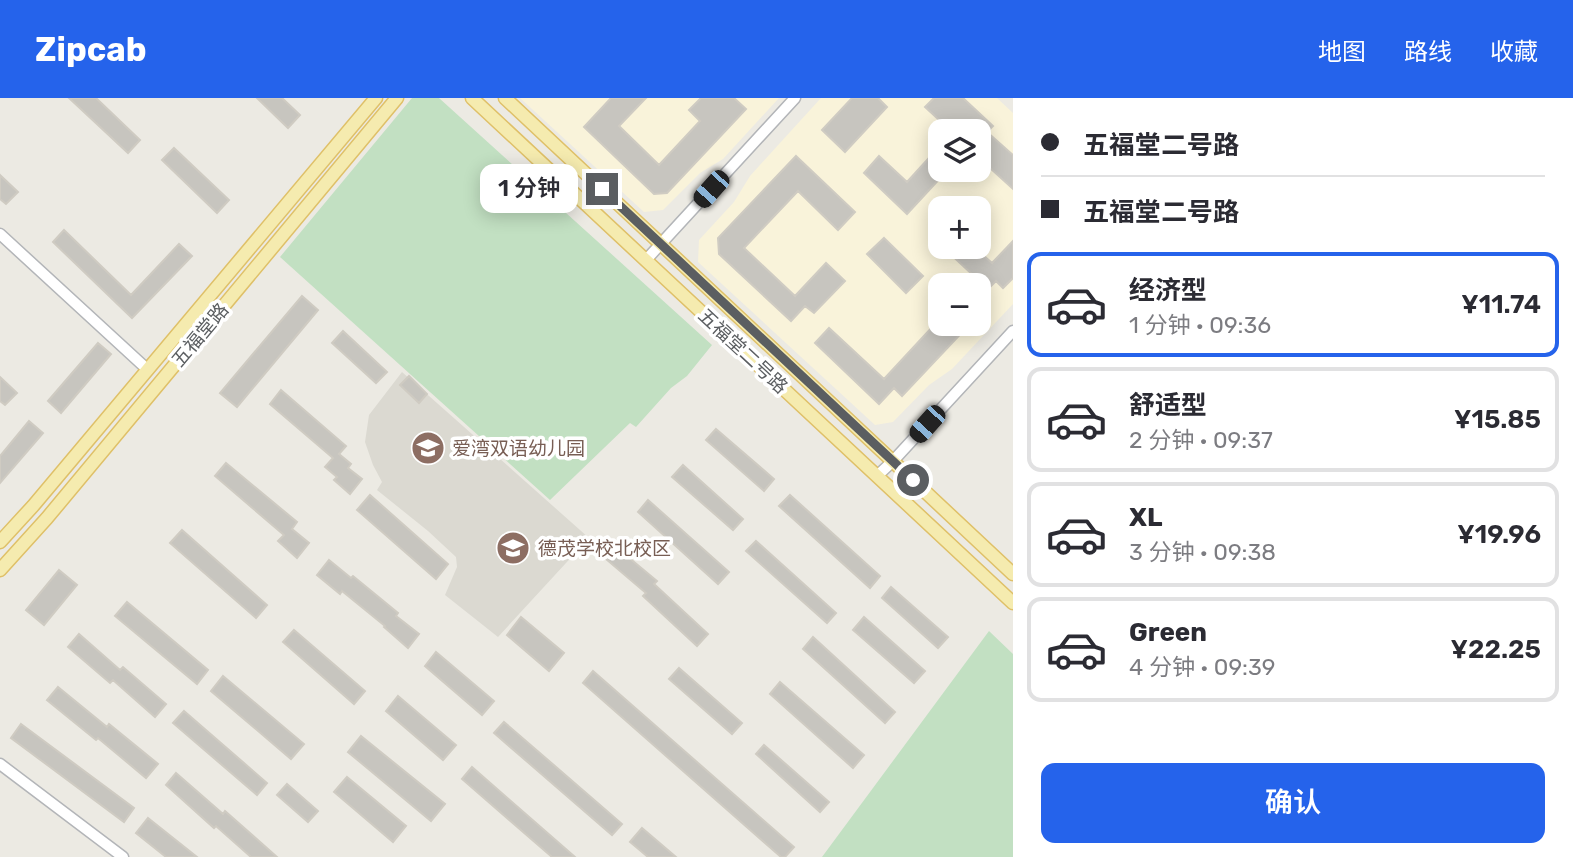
<!DOCTYPE html>
<html lang="zh">
<meta charset="utf-8">
<style>
body{margin:0;font-family:Rubik,"Noto Sans SC",sans-serif;background:#f7f7f7;color:#2b2b33;height:100vh;display:flex;flex-direction:column;font-size:26px;white-space:nowrap}
*{box-sizing:border-box;margin:0}
p{font-size:23px;color:#7c7c81}
.icon{flex:none;width:38px;height:38px;fill:none;stroke:currentColor;stroke-width:2;stroke-linecap:round;stroke-linejoin:round}
.map{position:relative;flex:1;overflow:hidden}
.details{display:flex;flex-direction:column;background:#fff;width:560px}
.details>*{flex:none}
.hud{display:grid;align-content:center;height:154px;padding:0 28px;background:#fff}
.buttons{position:absolute;left:928px;top:21px;display:grid;gap:14px}
.buttons a{display:grid;place-items:center;width:63px;height:63px;border-radius:14px;background:#fff;box-shadow:0 4px 18px #0003;font-size:35px}
.end{position:absolute;width:32px;height:32px;margin:-16px;border:9px solid #5b5e61;background:#fff;box-shadow:0 0 0 4px #fff}
.from{border-radius:50%}
.bubble{position:absolute;height:49px;border-radius:14px;background:#fff;box-shadow:0 4px 18px #0003;font-size:23px;font-weight:600;line-height:49px;text-align:center}
.car{position:absolute;width:21px;height:42px;margin:-21px -10px;border-radius:9px;box-shadow:0 0 5px 2px #0007;background:linear-gradient(#222 24%,#8ab4d8 0 40%,#222 0 76%,#8ab4d8 0 86%,#222 0)}
.hud b{display:flex;align-items:center;gap:24px;height:66px;font-size:26px}
.hud b+b{border-top:2px solid #e1e1e2}
.hud i{width:18px;height:18px;background:#2b2b33}
ul{padding:0;list-style:none}
li{display:flex;align-items:center;gap:21px;height:105px;margin:0 14px 10px;padding:0 14px;border:4px solid #e1e1e2;border-radius:14px}
li div{flex:1}
li b{display:block;font-size:26px}
li em{font-style:normal;font-weight:600}
li.on{border-color:#2563eb}
li>.icon{width:63px;height:63px;stroke-width:1.5}
.primary-button{display:flex;gap:14px;margin-top:auto;padding:14px 28px}
.primary-button a{flex:1;height:80px;border-radius:14px;background:#2563eb;color:#fff;font-size:28px;font-weight:600;line-height:80px;text-align:center}
header{display:flex;align-items:center;gap:42px;box-sizing:border-box;height:98px;padding:0 35px;background:#2563eb;color:#fff}
header strong{font-size:33px}
nav{display:flex;gap:38px;margin-inline-start:auto;font-size:24px}
main{display:flex;flex:1;min-height:0}
.map>svg:first-child{display:block}
.commercial{fill:#f9f3da;fill-rule:evenodd}
.education{fill:#dbd9d1}
.green{fill:#c2e0c2}
.building{fill:#c7c5bf;stroke:#cfcbc2;stroke-width:2}
.lines{fill:none;stroke-linecap:round;stroke-linejoin:round}
.minor-casing{stroke:#b3b5b8;stroke-width:13}
.major-casing{stroke:#dfc068;stroke-width:15}
.minor{stroke:#fff;stroke-width:10}
.major{stroke:#f5ebaf;stroke-width:12}
.route{stroke:#5b5e61;stroke-width:9}
.labels{text-anchor:middle;dominant-baseline:central;stroke-width:7;stroke-linejoin:round;paint-order:stroke}
.street-label{font-size:19px;fill:#5b5e61;stroke:#fff}
.education-label{font-size:19px;fill:#785e54;stroke:#fff;text-anchor:start}
</style>
<header>
<strong>Zipcab</strong>
<nav><a>地图</a><a>路线</a><a>收藏</a></nav>
</header>
<main>
<div class="map">
<svg width="1013" height="759" viewBox="0 0 1013 759">
<rect width="100%" height="100%" fill="#eceae3"/>
<path class="commercial" d="M520,0H779L723,61L700,75L663,112L644,114Z
M821,0H997L1013,15V206L952,271L929,287L893,324L875,327L698,164L699,142L734,104L750,78ZM940,33H978V72H940ZM940,110H978V149H940ZM940,187H978V226H940Z"/>
<path class="education" d="M402,274L589,440L498,539L445,497L457,469L456,459L428,433L377,392L382,384L373,367L365,344L369,317Z"/>
<path class="green" d="M412,0H439L712,247L687,278L671,290L636,329L630,325L550,402L280,159Z
M989,533L1013,556V759H822Z"/>
<path class="building" d="M69,0H96L140,42L128,55Z
M257,0H282L300,17L288,30Z
M611,0H646L619,28L659,67L700,23L689,12L701,0H734L746,11L667,95L654,96L584,29Z
M852,0H878L887,9L845,54L822,32Z
M934,0H963L993,28L987,34L1013,57V91L978,59V33H951L925,9Z
M174,50L229,102L217,115L162,62Z
M796,58L855,114L838,132L798,93L744,150L795,198L826,165L845,183L814,215L805,208L791,223L719,156L718,140Z
M879,58L907,84L928,61L944,76L907,116L864,75Z
M0,77L18,94L6,106L0,101Z
M64,132L131,197L179,146L192,158L132,220L53,144Z
M884,140L923,178L906,195L867,156Z
M1013,143V180L1003,190L996,183L988,191L946,152L950,149H974L992,165Z
M302,198L318,212L237,309L220,295Z
M935,226H970L902,298L894,290L879,306L815,245L829,230L884,281Z
M343,233L387,274L376,285L332,245Z
M98,245L111,256L61,315L48,303Z
M409,278L427,296L419,305L400,287Z
M0,279L17,295L5,307L0,303Z
M281,292L346,348L339,356L351,366L348,370L362,381L350,396L334,382L337,379L325,369L333,360L270,306Z
M29,323L43,335L0,385V358Z
M716,331L774,381L764,393L706,342Z
M226,365L297,424L292,431L309,445L297,460L278,443L284,437L215,378Z
M683,367L743,421L733,432L672,379Z
M370,397L448,466L436,481L357,412Z
M790,397L880,478L870,490L779,408Z
M648,402L729,474L718,486L638,414Z
M182,432L267,507L256,520L170,445Z
M756,443L836,515L827,525L746,453Z
M610,444L657,483L654,486L708,536L697,548L643,498L646,495L600,456Z
M329,462L351,480L353,478L398,515L396,518L419,536L408,550L384,529L385,528L342,493L340,496L317,477Z
M59,472L77,487L44,527L26,512Z
M891,489L948,539L938,550L882,500Z
M127,504L208,572L197,586L115,518Z
M521,519L564,555L549,573L507,537Z
M864,519L925,573L914,585L853,532Z
M294,532L365,593L354,606L283,544Z
M79,536L120,572L123,569L166,606L155,619L113,582L110,585L68,549Z
M813,539L895,614L885,625L803,551Z
M436,554L494,603L482,617L425,568Z
M679,570L742,625L732,636L669,581Z
M593,573L794,749L785,759H781L583,585Z
M223,578L304,646L291,661L211,593Z
M780,584L864,657L853,670L770,596Z
M58,589L107,629L109,626L158,666L146,680L98,640L96,642L47,602Z
M398,598L456,647L443,662L386,613Z
M184,613L267,685L257,697L173,625Z
M504,624L622,726L612,737L494,635Z
M21,626L134,710L124,724L11,640Z
M361,638L445,706L431,723L348,654Z
M764,647L829,704L820,714L756,656Z
M472,669L575,759H552L462,681Z
M176,675L223,716L225,713L277,759H251L216,728L214,730L166,687Z
M347,679L406,728L393,744L334,694Z
M287,686L318,713L308,724L277,697Z
M148,720L197,759H166L136,735Z
M642,730L676,759H648L630,744Z"/>
<g class="lines">
<defs>
<path id="minor" d="M0,136L148,272
M646,162L795,0
M877,378L893,363L1013,233
M0,666L123,759"/>
<path id="major" d="M472,0L1013,505
M505,0L1013,476
M0,444L33,408L376,0
M0,472L47,420L397,0"/>
</defs>
<use href="#minor" class="minor-casing"/>
<use href="#major" class="major-casing"/>
<use href="#minor" class="minor"/>
<use href="#major" class="major"/>
</g>
<g class="lines">
<path class="route" d="M602,91L913,382"/>
</g>
<defs>
<symbol id="school-disc" viewBox="-11 -11 22 22"><circle r="9.5" fill="#8d6e63" stroke="#fff"/><path d="M0-5L7-2L0 1L-7-2ZM-4 1L0 2.5L4 1V4Q0 6-4 4Z" fill="#fff"/></symbol>
</defs>
<g fill-rule="evenodd">
<use href="#school-disc" x="409" y="331" width="38" height="38"/>
<use href="#school-disc" x="494" y="431" width="38" height="38"/>
</g>
<g class="labels">
<g class="street-label">
<text transform="translate(200 237) rotate(-50)">五福堂路</text>
<text transform="translate(743 253) rotate(43)">五福堂二号路</text>
</g>
<g class="education-label">
<text x="452" y="350">爱湾双语幼儿园</text>
<text x="538" y="450">德茂学校北校区</text>
</g>
</g>
</svg>
<div class="buttons">
<a><svg class="icon" aria-label="layers" viewBox="0 0 24 24"><path d="M12 4l9 5-9 5-9-5zM3 14l9 5 9-5"/></svg></a>
<a>+</a>
<a>−</a>
</div>
<i class="end from" style="left:913px;top:382px"></i>
<i class="end" style="left:602px;top:91px"></i>
<div class="bubble" style="left:480px;top:66px;width:98px">1 分钟</div>
<i class="car" style="left:711px;top:91px;rotate:222deg"></i>
<i class="car" style="left:927px;top:326px;rotate:222deg"></i>
</div>
<section class="details">
<div class="hud">
<b><i class="from"></i>五福堂二号路</b>
<b><i></i>五福堂二号路</b>
</div>
<ul>
<li class="on"><svg class="icon" aria-label="car" viewBox="0 0 24 24"><path d="M5 17H2v-5l4-1 3-4h7l3 4 3 1v5h-3M9 17h6M6 11h13"/><circle cx="7" cy="17" r="2"/><circle cx="17" cy="17" r="2"/></svg><div><b>经济型</b><p>1 分钟 · 09:36</p></div><em>¥11.74</em></li>
<li><svg class="icon" aria-label="car" viewBox="0 0 24 24"><path d="M5 17H2v-5l4-1 3-4h7l3 4 3 1v5h-3M9 17h6M6 11h13"/><circle cx="7" cy="17" r="2"/><circle cx="17" cy="17" r="2"/></svg><div><b>舒适型</b><p>2 分钟 · 09:37</p></div><em>¥15.85</em></li>
<li><svg class="icon" aria-label="car" viewBox="0 0 24 24"><path d="M5 17H2v-5l4-1 3-4h7l3 4 3 1v5h-3M9 17h6M6 11h13"/><circle cx="7" cy="17" r="2"/><circle cx="17" cy="17" r="2"/></svg><div><b>XL</b><p>3 分钟 · 09:38</p></div><em>¥19.96</em></li>
<li><svg class="icon" aria-label="car" viewBox="0 0 24 24"><path d="M5 17H2v-5l4-1 3-4h7l3 4 3 1v5h-3M9 17h6M6 11h13"/><circle cx="7" cy="17" r="2"/><circle cx="17" cy="17" r="2"/></svg><div><b>Green</b><p>4 分钟 · 09:39</p></div><em>¥22.25</em></li>
</ul>
<div class="primary-button"><a>确认</a></div>
</section>
</main>
